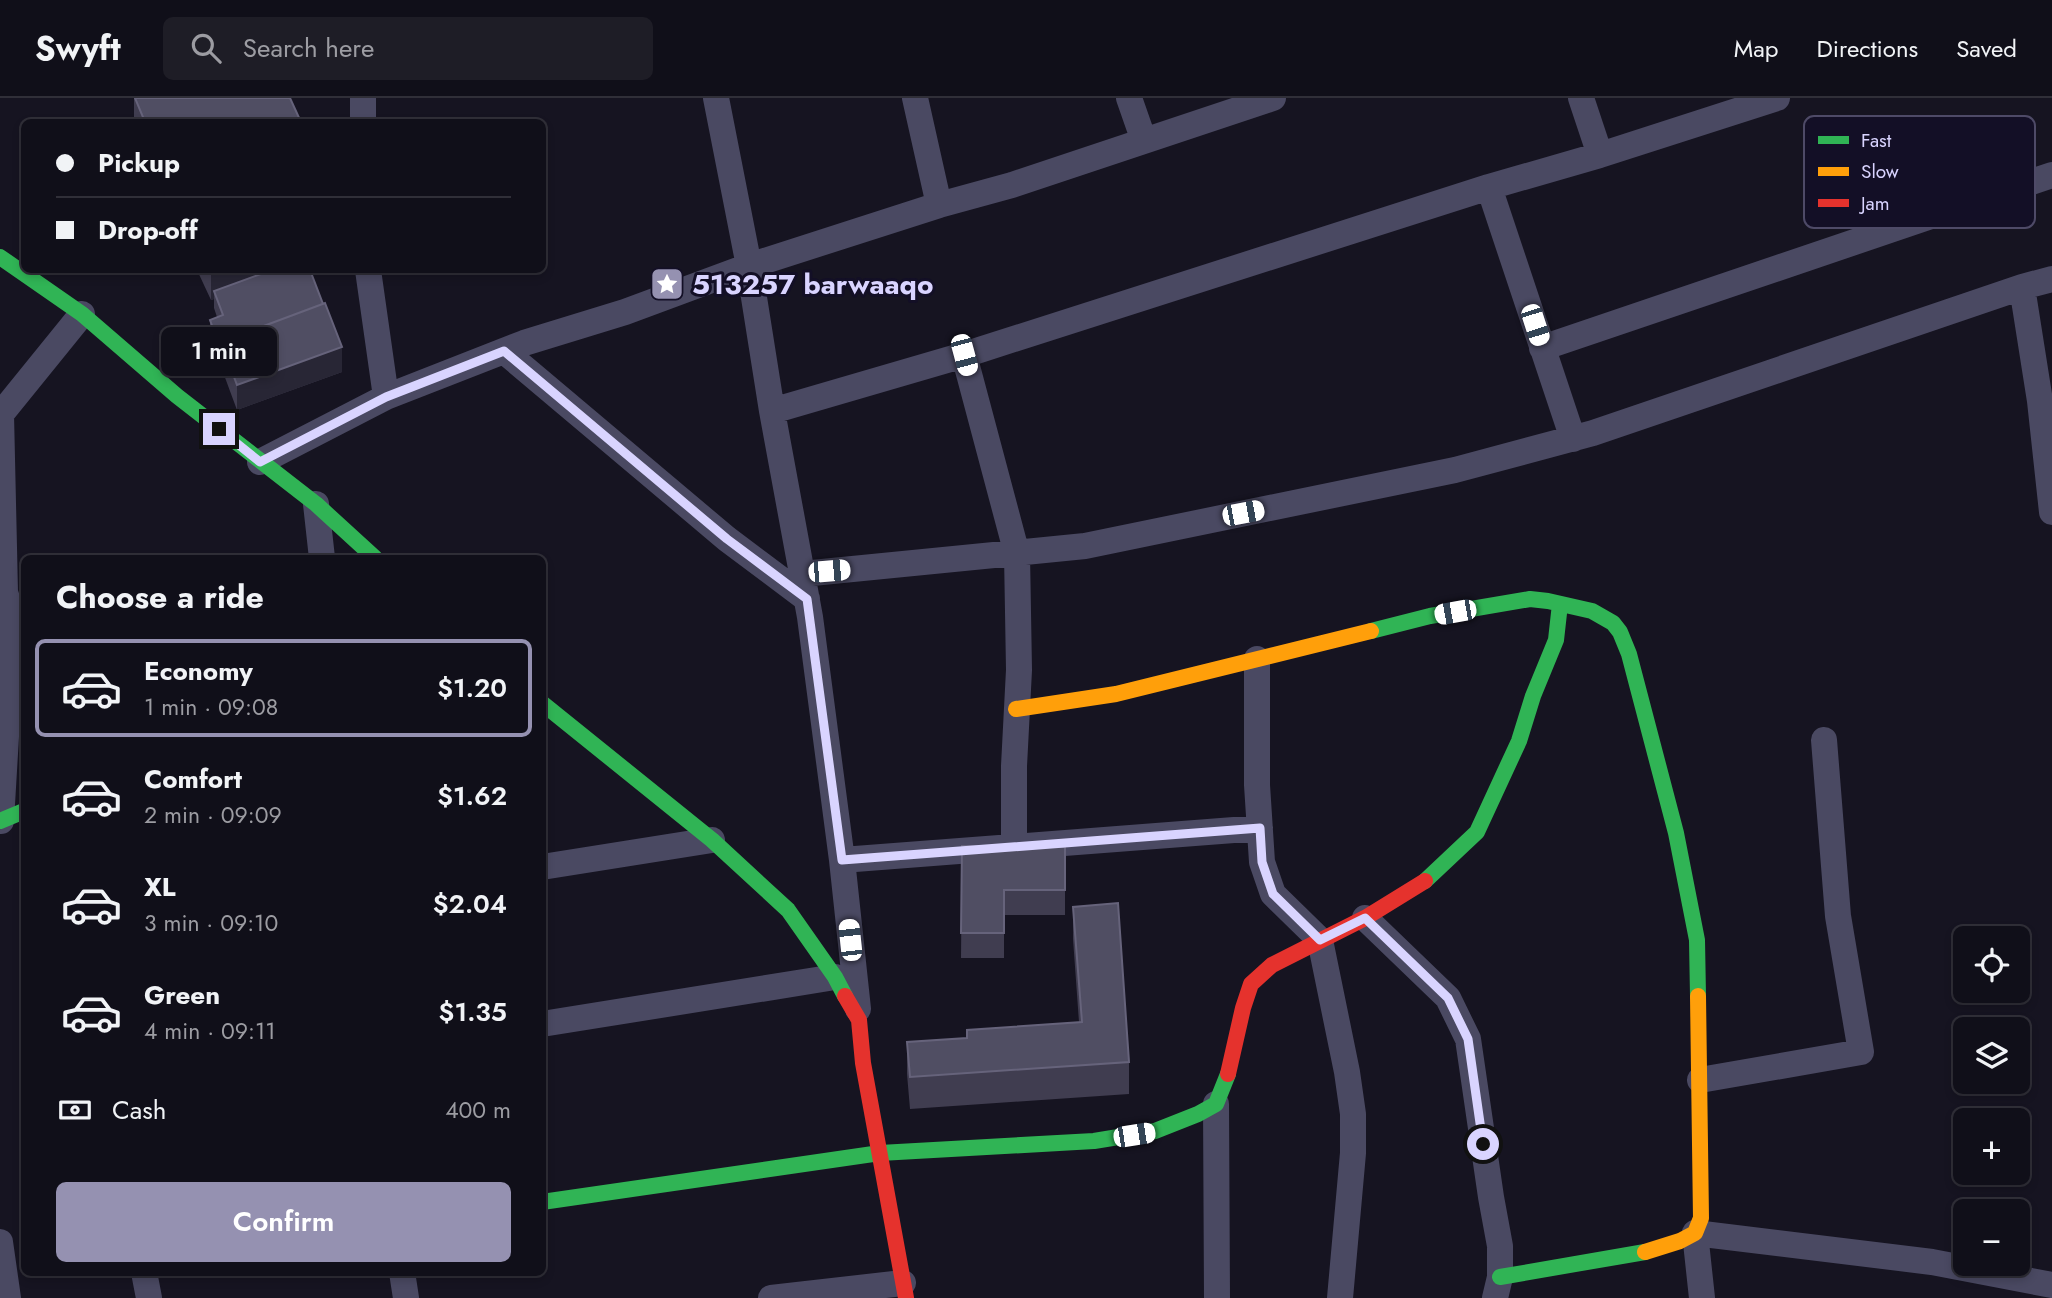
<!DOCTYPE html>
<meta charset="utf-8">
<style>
body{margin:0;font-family:Jost,sans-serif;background:#1e1d26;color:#f1f3f6;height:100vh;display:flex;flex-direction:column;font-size:26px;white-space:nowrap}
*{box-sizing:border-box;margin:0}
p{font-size:23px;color:#9c9ca2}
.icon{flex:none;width:38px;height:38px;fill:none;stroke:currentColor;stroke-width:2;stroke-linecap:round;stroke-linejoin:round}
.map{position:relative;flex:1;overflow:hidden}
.details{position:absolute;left:21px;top:457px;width:525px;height:721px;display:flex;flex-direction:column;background:#100f19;border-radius:10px;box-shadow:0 4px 10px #0003,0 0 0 2px #302f38}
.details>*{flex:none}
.banner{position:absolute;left:21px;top:21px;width:525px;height:154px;border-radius:10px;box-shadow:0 4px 10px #0003,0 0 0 2px #302f38;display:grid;align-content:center;height:154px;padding:0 35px;background:#100f19}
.tools{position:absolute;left:1953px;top:828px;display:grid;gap:14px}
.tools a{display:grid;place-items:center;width:77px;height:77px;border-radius:10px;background:#100f19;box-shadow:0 4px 10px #0003,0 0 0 2px #302f38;font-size:35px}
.end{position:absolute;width:32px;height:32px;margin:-16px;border:9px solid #d9d4ff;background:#111;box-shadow:0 0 0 4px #111}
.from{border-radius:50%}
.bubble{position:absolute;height:49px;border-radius:10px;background:#100f19;box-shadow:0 4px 10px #0003,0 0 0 2px #302f38;font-size:23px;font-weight:600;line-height:49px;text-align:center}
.car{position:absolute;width:21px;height:42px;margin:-21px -10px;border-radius:9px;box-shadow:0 0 5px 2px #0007;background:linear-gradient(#fff 24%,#345 0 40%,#fff 0 76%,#345 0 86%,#fff 0)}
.banner b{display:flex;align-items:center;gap:24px;height:66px;font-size:26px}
.banner b+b{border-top:2px solid #302f38}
.banner i{width:18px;height:18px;background:#f1f3f6}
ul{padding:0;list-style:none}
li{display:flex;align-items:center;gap:21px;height:98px;margin:0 14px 10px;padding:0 21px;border:4px solid transparent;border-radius:10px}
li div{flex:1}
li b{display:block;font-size:26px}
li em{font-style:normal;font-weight:600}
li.selected{border-color:#9591b1}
li>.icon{width:63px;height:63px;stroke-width:1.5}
h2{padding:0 35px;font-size:32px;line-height:84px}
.pay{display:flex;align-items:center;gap:18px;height:77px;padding:0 35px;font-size:26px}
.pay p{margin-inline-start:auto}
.action{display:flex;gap:14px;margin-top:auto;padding:14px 35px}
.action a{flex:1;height:80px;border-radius:10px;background:#9591b1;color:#fff;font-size:28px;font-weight:600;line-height:80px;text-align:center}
header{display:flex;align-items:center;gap:42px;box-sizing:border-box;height:98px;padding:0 35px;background:#100f19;border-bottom:2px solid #302f38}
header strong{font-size:33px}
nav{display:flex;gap:38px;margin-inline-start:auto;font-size:24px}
.search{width:490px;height:63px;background:#1e1d26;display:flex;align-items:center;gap:18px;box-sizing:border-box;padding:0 24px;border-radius:10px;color:#9c9ca2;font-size:26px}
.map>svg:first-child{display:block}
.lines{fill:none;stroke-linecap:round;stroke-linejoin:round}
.street{stroke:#4a4962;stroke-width:26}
.fast{stroke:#30b455;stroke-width:16}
.slow{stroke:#ff9f0a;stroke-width:16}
.jam{stroke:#e5322d;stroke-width:16}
.wall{fill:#403d50}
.shaded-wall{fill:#282635}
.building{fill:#504e63;stroke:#66637b;stroke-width:2}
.route{stroke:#d9d4ff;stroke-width:9}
.labels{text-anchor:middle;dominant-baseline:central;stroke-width:6;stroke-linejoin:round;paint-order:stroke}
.poi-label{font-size:28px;font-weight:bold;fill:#d9d4ff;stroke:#130f26;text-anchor:start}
.key{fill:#130f26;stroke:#4e4a67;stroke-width:2}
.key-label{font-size:19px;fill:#d9d4ff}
</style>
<header>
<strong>Swyft</strong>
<div class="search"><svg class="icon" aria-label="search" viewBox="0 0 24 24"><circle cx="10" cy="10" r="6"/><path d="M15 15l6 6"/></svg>Search here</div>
<nav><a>Map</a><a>Directions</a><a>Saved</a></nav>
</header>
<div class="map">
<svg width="2052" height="1200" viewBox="0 0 2052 1200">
<rect width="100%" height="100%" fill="#161421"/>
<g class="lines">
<path class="street" d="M716,0L749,168L772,313L810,519L842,762L858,911
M915,0L939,107
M1129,0L1144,43
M1581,0L1600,57
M363,24V0
M1489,89L1573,341
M368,172L386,299
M2022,189L2040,303L2052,414
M1542,250L2052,77
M504,253L727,441L807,501
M964,257L1017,456L1019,572L1014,668V749
M772,313L964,257L1489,89L1600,57L1777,0
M260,364L386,299L524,245L625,214L749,168L939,107L1012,87L1273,0
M316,406L322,460
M802,476L1085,448L1455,372L1593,335L2022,189L2052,181
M1257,561V687L1262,764L1273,796L1320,842L1347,974L1353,1016V1055L1340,1200
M1,723L13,520L5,494L1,316L82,216
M842,762L1260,730
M542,769L712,742
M1365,820L1448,900L1468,941L1491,1099L1500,1148V1179L1495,1200
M542,926L835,879
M1700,982L1861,954L1838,818L1824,642
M1216,1006L1217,1200
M0,1144L8,1200
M144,1174L149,1200
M402,1174L406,1200
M771,1200L903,1185
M1702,1200L1695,1135L1932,1164L2052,1187"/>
<path class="fast" d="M0,159L82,216L177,298L316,406L375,460
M1371,533L1430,518L1530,501L1548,503L1592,513L1613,525L1620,534L1629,556L1676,735L1697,842L1698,898
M542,605L712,742L788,812L835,879L845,898
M0,723L24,713
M1425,783L1477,734L1519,643L1533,598L1556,542L1560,506
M542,1104L880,1055L1094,1043L1155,1033L1198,1016L1216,1006L1228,976
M1500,1179L1645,1154"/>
<path class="slow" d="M1016,611L1116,596L1371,533
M1645,1154L1680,1143L1695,1135L1701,1120L1698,898"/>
<path class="jam" d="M845,898L859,922L863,965L906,1200
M1228,976L1243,910L1251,886L1272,867L1365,820L1425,783"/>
</g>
<path class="wall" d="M134,0H290L301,24H134Z
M197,172H310L342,274L237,312L210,239V222L217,219L214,210V201L211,202Z
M962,748L1065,749V817H1004V860H961Z
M1073,809L1129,964V996L910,1011L907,976V944L967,940L1079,924L1073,841Z"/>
<path class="shaded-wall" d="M211,172H280L214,193V201L211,202Z
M342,249V274L237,312V287Z"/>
<path class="building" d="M135,0H290L301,24H145Z
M272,172H310L323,206L221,244V252L210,222L223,217L214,193Z
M325,205L342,249L237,287L221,244Z
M962,748L1065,749V792H1004V835H961Z
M1118,805L1129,964L910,979L907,944L967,940V932L1082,924L1073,809Z"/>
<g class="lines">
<path class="route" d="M219,331L260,364L386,299L504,253L727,441L807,501L842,762L1260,730L1262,764L1273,796L1320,842L1365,820L1448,900L1468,941L1483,1046"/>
</g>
<defs>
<symbol id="sight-square" viewBox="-11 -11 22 22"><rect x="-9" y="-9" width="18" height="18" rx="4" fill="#9591b1" stroke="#130f26"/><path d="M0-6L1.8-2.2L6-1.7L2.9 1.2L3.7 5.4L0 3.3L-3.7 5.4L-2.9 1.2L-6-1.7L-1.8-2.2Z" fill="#fff"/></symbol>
</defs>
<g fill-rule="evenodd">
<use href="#sight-square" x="648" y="167" width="38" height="38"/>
</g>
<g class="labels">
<g class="poi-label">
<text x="692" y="186">513257 barwaaqo</text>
</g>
</g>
<rect x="1804" y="18" width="231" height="112" rx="10" class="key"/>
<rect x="1818" y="38" width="31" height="8" fill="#30b455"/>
<rect x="1818" y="69" width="31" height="9" fill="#ff9f0a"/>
<rect x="1818" y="101" width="31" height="8" fill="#e5322d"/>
<g class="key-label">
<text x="1861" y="49">Fast</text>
<text x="1861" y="80">Slow</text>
<text x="1861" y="112">Jam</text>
</g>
</svg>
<div class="tools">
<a><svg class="icon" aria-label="locate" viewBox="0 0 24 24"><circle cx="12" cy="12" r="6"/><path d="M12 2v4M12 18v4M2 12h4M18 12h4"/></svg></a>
<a><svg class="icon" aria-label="layers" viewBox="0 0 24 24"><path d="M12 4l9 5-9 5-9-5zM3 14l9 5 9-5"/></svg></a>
<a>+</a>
<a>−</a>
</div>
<i class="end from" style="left:1483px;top:1046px"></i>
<i class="end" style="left:219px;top:331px"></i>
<div class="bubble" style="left:161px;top:229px;width:116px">1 min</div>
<i class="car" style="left:1535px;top:227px;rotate:162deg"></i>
<i class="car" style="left:964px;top:257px;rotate:165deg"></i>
<i class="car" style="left:1243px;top:415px;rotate:79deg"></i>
<i class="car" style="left:829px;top:473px;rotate:85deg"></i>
<i class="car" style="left:1455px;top:514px;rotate:260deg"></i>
<i class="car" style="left:850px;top:842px;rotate:354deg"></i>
<i class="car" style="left:1134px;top:1037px;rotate:81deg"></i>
<div class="banner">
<b><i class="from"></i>Pickup</b>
<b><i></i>Drop-off</b>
</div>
<section class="details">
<h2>Choose a ride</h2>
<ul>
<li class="selected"><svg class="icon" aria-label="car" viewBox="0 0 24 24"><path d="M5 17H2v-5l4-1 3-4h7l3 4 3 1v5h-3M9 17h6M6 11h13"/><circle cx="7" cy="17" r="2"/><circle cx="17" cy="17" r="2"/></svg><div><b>Economy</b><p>1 min · 09:08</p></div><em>$1.20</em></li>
<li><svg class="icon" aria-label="car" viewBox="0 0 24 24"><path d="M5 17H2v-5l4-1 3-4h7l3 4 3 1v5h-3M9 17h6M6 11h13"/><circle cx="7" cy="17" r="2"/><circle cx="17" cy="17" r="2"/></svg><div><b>Comfort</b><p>2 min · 09:09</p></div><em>$1.62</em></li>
<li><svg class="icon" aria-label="car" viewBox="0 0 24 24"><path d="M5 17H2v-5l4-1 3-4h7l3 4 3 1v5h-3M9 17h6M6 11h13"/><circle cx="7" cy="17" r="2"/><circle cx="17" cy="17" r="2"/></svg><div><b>XL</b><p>3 min · 09:10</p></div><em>$2.04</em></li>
<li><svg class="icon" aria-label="car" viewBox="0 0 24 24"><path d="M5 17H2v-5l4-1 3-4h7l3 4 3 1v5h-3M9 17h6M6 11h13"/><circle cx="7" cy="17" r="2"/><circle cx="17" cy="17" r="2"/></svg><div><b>Green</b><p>4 min · 09:11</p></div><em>$1.35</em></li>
</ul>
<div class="pay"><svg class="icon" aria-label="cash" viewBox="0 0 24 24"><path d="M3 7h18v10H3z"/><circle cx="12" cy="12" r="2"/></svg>Cash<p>400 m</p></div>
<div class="action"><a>Confirm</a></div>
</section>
</div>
